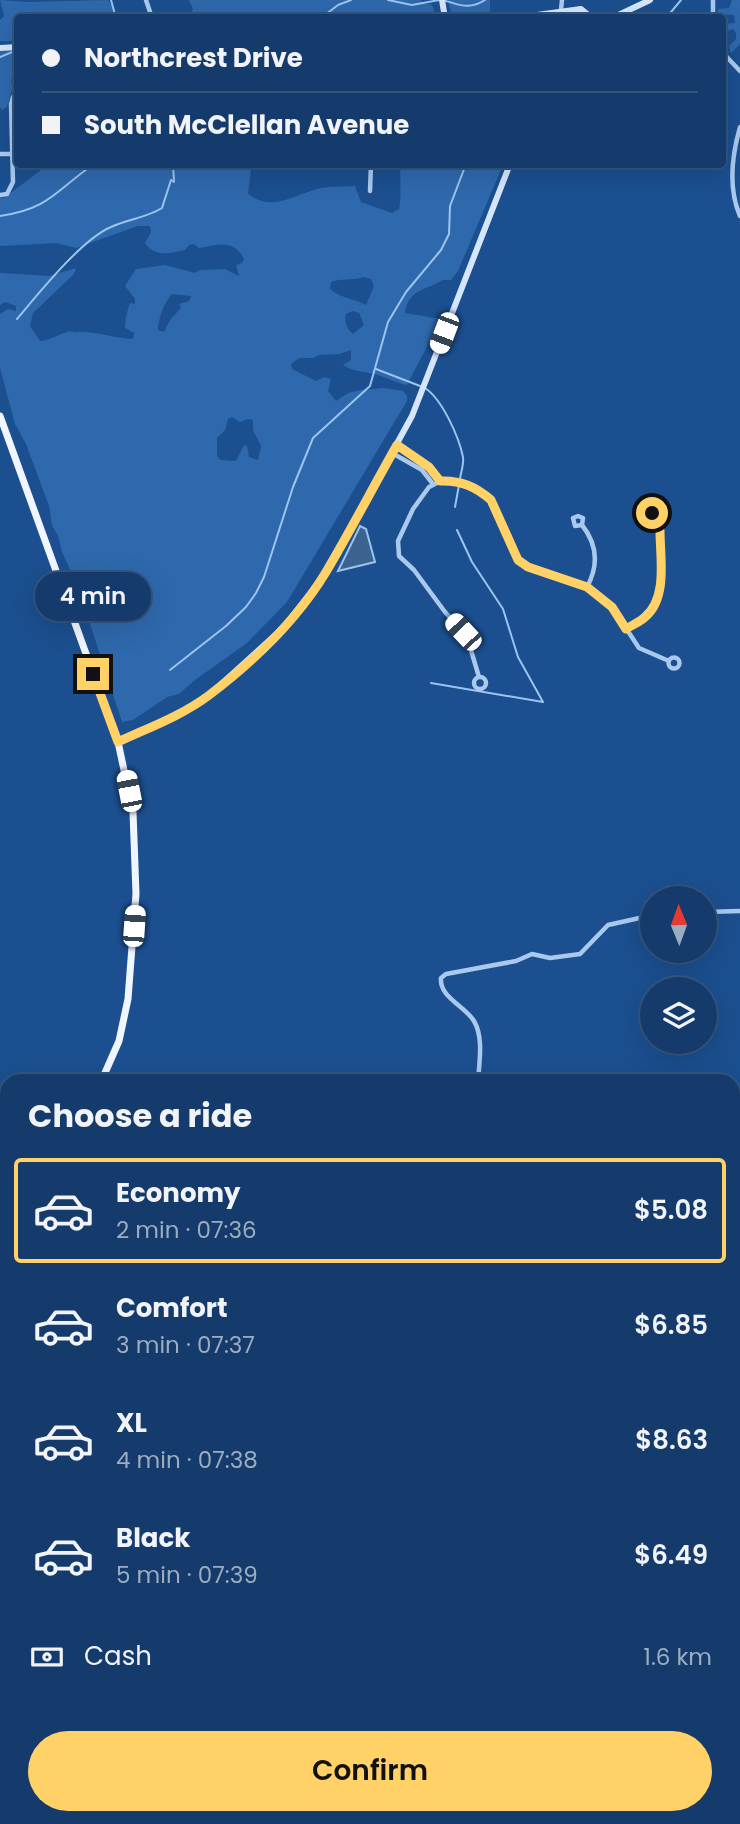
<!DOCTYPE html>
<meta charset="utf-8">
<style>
body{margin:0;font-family:Poppins,sans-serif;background:#1d4271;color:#f1f3f6;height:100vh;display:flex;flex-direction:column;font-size:26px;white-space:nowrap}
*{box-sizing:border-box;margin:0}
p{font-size:23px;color:#9dadc1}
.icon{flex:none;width:38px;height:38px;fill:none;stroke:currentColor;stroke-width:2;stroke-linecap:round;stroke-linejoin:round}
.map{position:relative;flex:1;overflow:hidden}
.details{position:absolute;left:0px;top:1074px;width:740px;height:751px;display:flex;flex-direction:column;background:#143b6b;border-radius:21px 21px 0 0;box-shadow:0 7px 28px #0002,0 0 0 2px #33557e}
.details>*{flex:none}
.top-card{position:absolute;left:14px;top:14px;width:712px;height:154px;border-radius:7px;box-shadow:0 7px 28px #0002,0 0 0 2px #33557e;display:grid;align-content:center;height:154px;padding:0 28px;background:#143b6b}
.needle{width:46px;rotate:359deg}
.buttons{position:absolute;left:640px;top:886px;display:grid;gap:14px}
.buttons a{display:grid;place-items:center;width:77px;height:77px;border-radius:50%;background:#143b6b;box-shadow:0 7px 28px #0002,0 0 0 2px #33557e;font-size:35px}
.end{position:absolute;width:32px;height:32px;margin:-16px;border:9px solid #ffd166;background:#111;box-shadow:0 0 0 4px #111}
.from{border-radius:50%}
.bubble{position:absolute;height:49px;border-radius:24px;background:#143b6b;box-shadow:0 7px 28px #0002,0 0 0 2px #33557e;font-size:23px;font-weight:600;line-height:49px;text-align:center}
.car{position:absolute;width:21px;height:42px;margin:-21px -10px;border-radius:9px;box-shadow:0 0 5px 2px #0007;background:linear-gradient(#fff 24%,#345 0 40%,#fff 0 76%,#345 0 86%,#fff 0)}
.top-card b{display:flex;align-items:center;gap:24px;height:66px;font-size:26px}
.top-card b+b{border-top:2px solid #33557e}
.top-card i{width:18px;height:18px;background:#f1f3f6}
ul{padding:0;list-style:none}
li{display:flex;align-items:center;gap:21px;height:105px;margin:0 14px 10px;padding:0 14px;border:4px solid transparent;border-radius:7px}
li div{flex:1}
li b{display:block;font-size:26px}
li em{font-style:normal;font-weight:600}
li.selected{border-color:#ffd166}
li>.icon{width:63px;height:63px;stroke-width:1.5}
h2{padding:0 28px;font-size:32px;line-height:84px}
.pay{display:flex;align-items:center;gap:18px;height:77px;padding:0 28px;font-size:26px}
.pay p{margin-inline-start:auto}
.primary-button{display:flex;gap:14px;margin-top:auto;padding:14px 28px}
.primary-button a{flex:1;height:80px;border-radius:42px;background:#ffd166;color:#111;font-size:28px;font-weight:600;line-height:80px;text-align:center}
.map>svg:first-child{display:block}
.green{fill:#2e69ad;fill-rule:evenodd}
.water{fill:#3c6290;stroke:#9cc4f0;stroke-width:2}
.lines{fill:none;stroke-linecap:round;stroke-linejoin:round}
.stream{stroke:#9cc4f0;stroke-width:2}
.river{stroke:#3c6290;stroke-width:7}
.street{stroke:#a9c9ee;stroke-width:4.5}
.secondary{stroke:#d6e6fa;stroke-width:6}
.primary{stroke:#f0f6ff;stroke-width:7}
.route{stroke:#ffd166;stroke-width:9}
</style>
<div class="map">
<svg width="740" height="1824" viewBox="0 0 740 1824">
<rect width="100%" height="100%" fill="#1b4f8f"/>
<path class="green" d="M0,0L28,2L108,0L119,17L18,18L17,41H0V20L4,16Z
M189,0H420L426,4H431L434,9L432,18H189L193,9Z
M448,0H490V11L480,17H452Z
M732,0H740V44L731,53L729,46L736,39V33L733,29L724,32L723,24L735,23L734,15L717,14L718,9L729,8Z
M17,49V67L13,71L11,82L13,86L7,107L2,110L0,107V51Z
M52,165H250L251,169L248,194C274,213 294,194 321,188C332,186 344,187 355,186L361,202L392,213L399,209C402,194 399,180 401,165H503L458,271L451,280H443C427,290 408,289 405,313L441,319L407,385C397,383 390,379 381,376C368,371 355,373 343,365L351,360V350L340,354L319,355L313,358H299L291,364L292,369L316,381L324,377L331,379L328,391L336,401L348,393L361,390L384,388L403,391L407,396V401L287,602L247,643L195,680L179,694L167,697L133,720L122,722L79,590L62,552L58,536L52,525L49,506L26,444L15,424L0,368V314L8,309L16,311V306L5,302L0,305V273L50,276L76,268L74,274L33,313L30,326L40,341C50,340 57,335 67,332C73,330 71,333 78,332C97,331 113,338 133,339L134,333L125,328C125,321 127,310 130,303L135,304V299L125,286L136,269L165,265L195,273L200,270L225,269L239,276L236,265L242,263L244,259C233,238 218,245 199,248L194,244L189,245L185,250C170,253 155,258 145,243L151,232L150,226H138L76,248L56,243L0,246V198H4L41,170ZM363,277L371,279L374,286L366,305C353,298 342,299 330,289L331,282C342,278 352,281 363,277ZM172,294L191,296L189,301L179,304L181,308L170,320L164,332L158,330C158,319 165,301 172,294ZM353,311L359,313L364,325L353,334C347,330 344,321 346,314ZM232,417L240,422L248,419L253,420V430L261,446L258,460L249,457L247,446L244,445L236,461L220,460L217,456V438L225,430L228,419Z
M0,1365L7,1373V1454L0,1463Z"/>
<path class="water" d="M360,526L366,529L375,562L338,571Z"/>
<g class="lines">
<path class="stream" d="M111,0L116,18
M388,0L412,5L439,0
M443,0C459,5 470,10 485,0
M321,18L338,5L351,0
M666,18L681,0
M0,57L17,50
M0,216C50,209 56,190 94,164
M17,319C38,294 82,239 111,227C128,219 146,218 162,208L171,180L174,182L173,164
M376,369L420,386
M425,388C442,399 459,437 463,457C464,464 461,472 460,479
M455,507L459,485
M170,670L226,626L246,607L256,593L264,577L293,487L313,438L370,386L388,322L406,292L441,250L449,234L450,206L466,164
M431,683L543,702L518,657L503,609L472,562L457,530"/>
<path class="river" d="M0,1272L7,1271
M733,1272L740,1268"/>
<path class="street" d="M146,0L152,18
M713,0V18
M561,10L562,0
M723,53L740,71
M740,127C732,155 728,188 740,216
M0,154H18
M370,191L371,164
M0,195L7,194L13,182L11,104L13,97L18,96
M397,445L429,467L440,481
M392,453L422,470L433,484
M582,525L575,526L573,518L578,516L583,518L582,525C597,544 599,565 587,587
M626,629C633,625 640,622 645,617C668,598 660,557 660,531L658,522L652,520L651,517L655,510L659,511L663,515L661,520L658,522
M668.5 663a5.5 5.5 0 1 1 11 0a5.5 5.5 0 1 1-11 0Z
M474 683a6 6 0 1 1 12 0a6 6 0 1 1-12 0Z
M479,677L470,647L463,632L445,612L414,570L399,556L398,541L413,509L429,487L443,480L456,481L471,485L491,500L518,560L528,567L587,587L612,607L639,648L669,661
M705,912L740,911
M478,1082C479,1063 484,1038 474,1021C465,1006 439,997 441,978L446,974L516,961L532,954L550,958L580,954L608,925L653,915"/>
<path class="secondary" d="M442,0L445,18
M515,18L581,9L592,18
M612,18L650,0
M0,48L18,47
M118,742L170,719L208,696L283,628L326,573L412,416L510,164"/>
<path class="primary" d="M0,416L118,742L133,812L136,894L128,999L119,1041L101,1082
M0,1182L7,1178"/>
</g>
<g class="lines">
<path class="route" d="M93,674L118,742C148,728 181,716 208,696C253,662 297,620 326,572C351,530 373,487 397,445L429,467L440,481C461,480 476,487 491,500L518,560L528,567L587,587L612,607L626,629C632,625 640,622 645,617C668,598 660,557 660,531L658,522L651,519L652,513"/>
</g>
</svg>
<div class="buttons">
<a><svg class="needle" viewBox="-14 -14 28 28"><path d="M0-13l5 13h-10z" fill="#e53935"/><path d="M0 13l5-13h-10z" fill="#9dadc1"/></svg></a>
<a><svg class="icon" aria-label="layers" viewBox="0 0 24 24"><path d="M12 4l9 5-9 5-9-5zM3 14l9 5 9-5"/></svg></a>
</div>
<i class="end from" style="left:652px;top:513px"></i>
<i class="end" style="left:93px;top:674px"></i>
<div class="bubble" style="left:35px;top:572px;width:116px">4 min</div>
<i class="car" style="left:444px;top:333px;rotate:201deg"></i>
<i class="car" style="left:463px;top:632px;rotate:317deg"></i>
<i class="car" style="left:129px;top:791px;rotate:349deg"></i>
<i class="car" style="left:134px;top:926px;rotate:4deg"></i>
<div class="top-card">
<b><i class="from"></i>Northcrest Drive</b>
<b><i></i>South McClellan Avenue</b>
</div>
<section class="details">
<h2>Choose a ride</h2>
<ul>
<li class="selected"><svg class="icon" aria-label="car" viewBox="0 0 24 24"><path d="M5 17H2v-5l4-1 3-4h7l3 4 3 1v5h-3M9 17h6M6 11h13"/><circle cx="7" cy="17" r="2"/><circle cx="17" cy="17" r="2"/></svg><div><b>Economy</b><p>2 min · 07:36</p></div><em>$5.08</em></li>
<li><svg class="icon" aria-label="car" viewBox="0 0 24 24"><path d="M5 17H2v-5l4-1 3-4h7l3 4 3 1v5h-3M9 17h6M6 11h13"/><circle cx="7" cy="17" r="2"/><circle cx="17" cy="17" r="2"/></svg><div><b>Comfort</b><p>3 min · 07:37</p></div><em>$6.85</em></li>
<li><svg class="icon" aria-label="car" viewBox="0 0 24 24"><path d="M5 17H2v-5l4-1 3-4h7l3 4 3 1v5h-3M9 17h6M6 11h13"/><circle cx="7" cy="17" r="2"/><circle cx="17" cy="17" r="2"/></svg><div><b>XL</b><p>4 min · 07:38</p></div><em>$8.63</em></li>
<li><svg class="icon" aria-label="car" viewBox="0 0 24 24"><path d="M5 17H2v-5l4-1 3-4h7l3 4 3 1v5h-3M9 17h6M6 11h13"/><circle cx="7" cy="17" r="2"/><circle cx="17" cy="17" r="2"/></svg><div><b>Black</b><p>5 min · 07:39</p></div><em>$6.49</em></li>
</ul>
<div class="pay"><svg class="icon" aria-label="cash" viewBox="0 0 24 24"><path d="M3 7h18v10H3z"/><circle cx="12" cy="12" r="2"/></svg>Cash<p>1.6 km</p></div>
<div class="primary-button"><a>Confirm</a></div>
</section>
</div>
